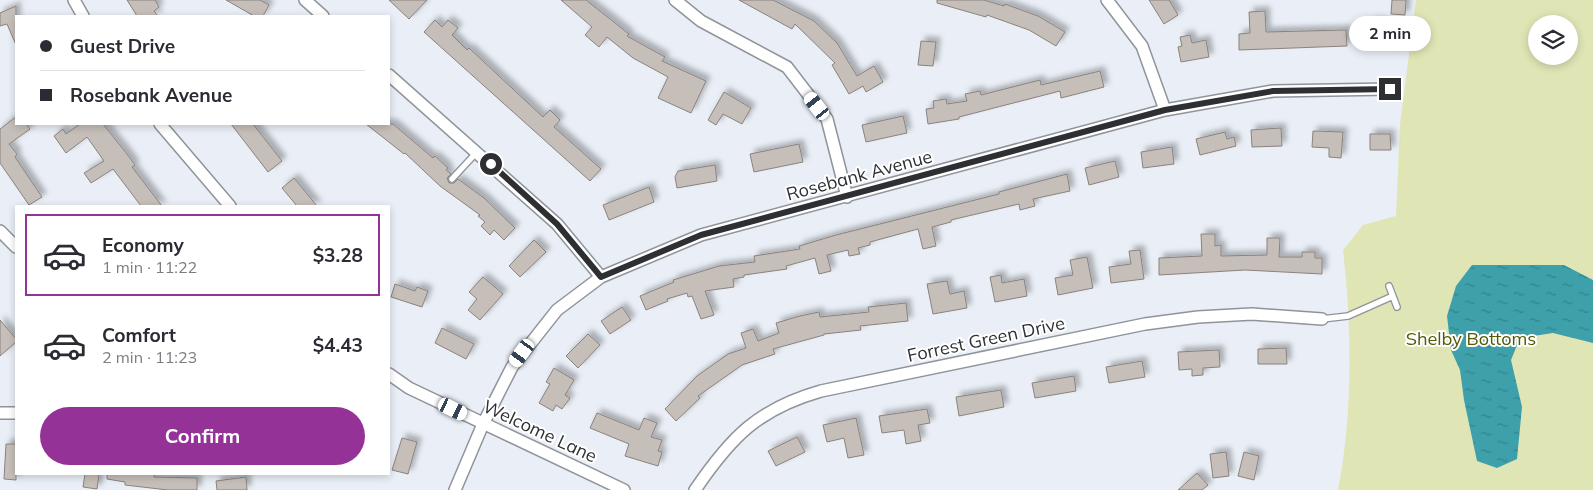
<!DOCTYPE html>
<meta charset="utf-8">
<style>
body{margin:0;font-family:Mulish,sans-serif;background:#f7f7f7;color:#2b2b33;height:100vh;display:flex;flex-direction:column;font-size:19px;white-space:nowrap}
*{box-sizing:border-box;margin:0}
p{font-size:16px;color:#7c7c81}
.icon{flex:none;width:28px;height:28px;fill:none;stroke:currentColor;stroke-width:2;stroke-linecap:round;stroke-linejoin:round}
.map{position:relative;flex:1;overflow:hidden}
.details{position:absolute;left:15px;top:205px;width:375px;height:270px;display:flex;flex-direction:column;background:#fff;border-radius:0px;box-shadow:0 2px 8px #0003}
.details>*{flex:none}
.guide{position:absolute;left:15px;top:15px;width:375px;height:110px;border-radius:0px;box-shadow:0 2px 8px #0003;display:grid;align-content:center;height:110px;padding:0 25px;background:#fff}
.fabs{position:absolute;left:1528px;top:15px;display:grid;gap:10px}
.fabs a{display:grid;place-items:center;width:50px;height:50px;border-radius:50%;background:#fff;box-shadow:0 2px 8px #0003;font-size:25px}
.end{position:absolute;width:22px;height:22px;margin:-11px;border:6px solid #2d2f32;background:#fff;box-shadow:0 0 0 2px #fff}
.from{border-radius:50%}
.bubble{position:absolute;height:35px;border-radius:18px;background:#fff;box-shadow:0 2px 8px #0003;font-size:16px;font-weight:700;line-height:35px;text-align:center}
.car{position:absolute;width:15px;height:30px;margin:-15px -8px;border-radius:6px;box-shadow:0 0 4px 1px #0007;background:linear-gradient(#fff 24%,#345 0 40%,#fff 0 76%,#345 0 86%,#fff 0)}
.guide b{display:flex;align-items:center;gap:18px;height:48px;font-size:19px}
.guide b+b{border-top:1px solid #e1e1e2}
.guide i{width:12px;height:12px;background:#2b2b33}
ul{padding:9px 0 0;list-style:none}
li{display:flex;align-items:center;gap:15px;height:82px;margin:0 10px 8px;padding:0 15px;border:2px solid transparent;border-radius:0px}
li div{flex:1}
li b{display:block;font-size:19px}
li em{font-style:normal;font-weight:700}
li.current{border-color:#943298}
li>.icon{width:45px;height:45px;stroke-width:1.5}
.action{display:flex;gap:10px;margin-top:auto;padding:10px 25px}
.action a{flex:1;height:58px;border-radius:30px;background:#943298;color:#fff;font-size:20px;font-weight:700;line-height:58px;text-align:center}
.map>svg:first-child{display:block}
.green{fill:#e0e5b6;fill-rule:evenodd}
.water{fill:url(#water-ripples)}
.building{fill:#c6beb9;stroke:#8a827d;filter:url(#shadow)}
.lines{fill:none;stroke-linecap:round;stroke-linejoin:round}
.service-casing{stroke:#8f949b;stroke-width:8}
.minor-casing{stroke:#8f949b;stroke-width:14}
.service{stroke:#fff;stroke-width:5.5}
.minor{stroke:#fff;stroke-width:11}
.route{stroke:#2d2f32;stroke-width:6}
.labels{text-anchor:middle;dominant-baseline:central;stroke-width:4;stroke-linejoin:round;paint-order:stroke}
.street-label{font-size:18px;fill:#2d2f32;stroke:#fff}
.park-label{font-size:18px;fill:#545904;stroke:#fff}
</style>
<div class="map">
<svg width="1593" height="490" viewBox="0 0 1593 490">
<defs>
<pattern id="water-ripples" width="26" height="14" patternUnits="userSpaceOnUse" patternTransform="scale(1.25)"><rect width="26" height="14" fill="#3da0aa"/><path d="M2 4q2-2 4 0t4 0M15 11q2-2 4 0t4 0" fill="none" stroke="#34838b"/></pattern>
<filter id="shadow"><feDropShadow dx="4.5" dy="-4.5" stdDeviation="2.5" flood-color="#0004"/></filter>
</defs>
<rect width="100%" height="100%" fill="#eaeff7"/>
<path class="green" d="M1416,0H1593V490H1338C1353,412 1352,329 1343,250L1363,225L1396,216L1400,124ZM1536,24H1569V56H1536Z"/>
<path class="water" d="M1472,265H1564L1593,280V343L1553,333L1520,338L1511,360L1522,407L1517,459L1497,468L1477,461L1464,400L1460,370L1451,350L1447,316L1456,286Z"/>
<path class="building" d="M127,0H155L159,7L154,11L158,16H137Z
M226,0H260L269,5L263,16H254Z
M389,0H427L409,19Z
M561,0H586L629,34L627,36L665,57L662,61L706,81L691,113L658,98L668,77L633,58L607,37L599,47L585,35L592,27Z
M739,0H773L814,21L837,43L857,76L874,66L883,82L866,92L863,86L849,94L832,65L835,63L795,24L792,29Z
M937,0H984L1004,6L1005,4L1038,16L1065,32L1056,46L1029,30L987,15L986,17L937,3Z
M1149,0H1169L1178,15L1164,24Z
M1392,0H1406L1405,15L1391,14Z
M16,6V45L7,24L0,26V13Z
M1265,11L1266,32L1346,30L1347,46L1239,50V34L1250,33L1249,12Z
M435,20L442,27L448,20L458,28L452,35L467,50L469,48L543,117L550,110L560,120L554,127L601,169L590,181L424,32Z
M1372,22L1386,24L1385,32L1398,33L1396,50L1370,48Z
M1190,35L1192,43L1206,40L1209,57L1181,62L1178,47L1182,46L1180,37Z
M921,41L936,42L933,66L918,65Z
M1100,71L1104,87L1061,98L1060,91L959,117V119L928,124L926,109L934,108L933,101L946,99L947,104L967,101L965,94L980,91L981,95L1040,80L1041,85Z
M724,92L751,108L742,124L723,114L716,125L708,120Z
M903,116L907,133L866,142L862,125Z
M16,117V124H26L30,129L9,144L17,154L15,157L42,197L29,205L0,163V129Z
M80,124H103L127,154L135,165L132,167L162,206H141L113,169L91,183L84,173L104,161L87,137L66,153L54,136L63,129L66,134Z
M231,124H253L282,161L268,172Z
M366,124H393L433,158L435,156L448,168L446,170L451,174L447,178L449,183H454L458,179L484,198L515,228L504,240L494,230L490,235L481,226L485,222L478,216L480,215L440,186L405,153L404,154Z
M1281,128L1282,146L1252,147L1251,130Z
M1313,131L1343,132L1341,158L1329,157V148L1312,147Z
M1225,132L1227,139L1234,137L1236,146L1200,155L1196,139Z
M1370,134H1390L1391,150H1370Z
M799,144L803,162L754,172L750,154Z
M1172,147L1174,164L1143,168L1141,152Z
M1115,161L1119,177L1089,185L1085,168Z
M715,165L717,181L677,188L675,177L678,171Z
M1067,174L1070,191L1033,199L1035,206L1020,210L1019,204L951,220V222L932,227L936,246L923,249L918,229L870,242V245L858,248L860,254L849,256L848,250L827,255L831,271L819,274L815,258L786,266L787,269L744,275V277L733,279L734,287L705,291L714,315L701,319L692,296L688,297L687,293L667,299L668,301L646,310L640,296L674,282L673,280L719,266L755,262L754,256L800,249L799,246L836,235L999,194V192Z
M294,178L317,206H297L282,188Z
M649,187L654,202L609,220L603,205Z
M1201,234H1215V246L1221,245V256L1267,255V238H1280L1279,257H1302V252H1315V258H1322V274L1245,270L1159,275V258L1202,256Z
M534,240L546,252L520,277L509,266Z
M1140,250L1144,279L1111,283L1109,267L1131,264L1129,251Z
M1087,257L1093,288L1058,295L1055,278L1073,275L1070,260Z
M1001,275L1002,283L1024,279L1027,296L995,302L990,277Z
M483,277L503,294L480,320L468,310L477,299L469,292Z
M947,281L950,294L964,291L967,308L933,314L927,284Z
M395,284L415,291L417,287L428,291L422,307L391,297Z
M906,303L908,321L860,326L861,330L824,334V335L773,349L775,354L742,365L698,396L700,398L676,421L665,409L697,376L728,354L746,348L741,333L753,329L758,341L779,333L776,323L800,316L819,312L820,317L869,312L868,307Z
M622,307L631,320L610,334L601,321Z
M0,320L16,339V342L0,356Z
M442,328L474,344L466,359L435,343Z
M588,334L600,345L578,368L566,356Z
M1286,348L1287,364H1258V349Z
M1219,350L1220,367L1203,368V375L1192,376V369L1179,370L1178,352Z
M1142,361L1145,377L1109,383L1106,367Z
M554,368L574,380L565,395L570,398L562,409L556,405L553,411L539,403L550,384L546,382Z
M1074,376L1076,391L1035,398L1032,383Z
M1001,390L1004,407L959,416L956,397Z
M927,409L930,423L918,425L921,441L906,444L904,430L882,433L879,416Z
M597,413L639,430L644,418L657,423L651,437L662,440L658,451L662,452L658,466L625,456L629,444L590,428Z
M856,418L864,455L848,458L844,438L827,442L823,425Z
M797,437L805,452L776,466L768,451Z
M402,438L417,442L408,474L392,470Z
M6,444H16V480L4,479Z
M1226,452L1229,476L1213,478L1210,454Z
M1244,452L1259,456L1254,480L1238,476Z
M1197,473L1208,485L1202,490H1178Z
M85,474H99L97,489L83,487Z
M107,474H155L154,477L197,478V490H168L125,485V482L107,479Z
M246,477L247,490H217L216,481Z"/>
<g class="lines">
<defs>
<path id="service" d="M452,179L477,152
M1389,286L1397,307
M1322,319L1348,316L1393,296"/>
<path id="minor" d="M74,0L83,16
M305,0L323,16
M675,0L701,21L787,67L827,119L847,197
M1107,0L1142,46L1165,110
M389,75L557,224L601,277
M160,124L230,206
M0,231L16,247
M389,374L409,388L624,490
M0,413H16
M455,490L483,424L512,367L557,310L601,277L701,235L1165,110L1273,91L1390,89
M695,490C731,437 758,409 821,391L1145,324L1198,317L1252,314L1322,319"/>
</defs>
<use href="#service" class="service-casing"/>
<use href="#minor" class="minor-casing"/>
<use href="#service" class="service"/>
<use href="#minor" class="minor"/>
</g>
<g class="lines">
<path class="route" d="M491,164L557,224L601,277L701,235L1165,110L1273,91L1390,89"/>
</g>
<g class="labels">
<g class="street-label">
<text transform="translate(859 175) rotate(-15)">Rosebank Avenue</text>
<text transform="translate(986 339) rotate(-12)">Forrest Green Drive</text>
<text transform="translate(540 431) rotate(25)">Welcome Lane</text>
</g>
<g class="park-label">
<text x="1471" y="338">Shelby Bottoms</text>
</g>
</g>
</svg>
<div class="fabs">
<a><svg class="icon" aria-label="layers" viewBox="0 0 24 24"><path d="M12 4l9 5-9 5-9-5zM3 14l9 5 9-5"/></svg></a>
</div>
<i class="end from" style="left:491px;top:164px"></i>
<i class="end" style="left:1390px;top:89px"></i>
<div class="bubble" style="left:1349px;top:16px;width:82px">2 min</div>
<i class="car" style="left:817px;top:106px;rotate:322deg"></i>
<i class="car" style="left:522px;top:353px;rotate:216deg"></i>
<i class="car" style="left:453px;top:409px;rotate:116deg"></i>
<div class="guide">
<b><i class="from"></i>Guest Drive</b>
<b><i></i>Rosebank Avenue</b>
</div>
<section class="details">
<ul>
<li class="current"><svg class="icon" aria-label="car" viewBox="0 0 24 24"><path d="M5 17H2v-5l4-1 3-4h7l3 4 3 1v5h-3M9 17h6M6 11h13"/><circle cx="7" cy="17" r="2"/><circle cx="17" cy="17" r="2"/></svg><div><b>Economy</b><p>1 min · 11:22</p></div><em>$3.28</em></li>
<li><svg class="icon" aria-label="car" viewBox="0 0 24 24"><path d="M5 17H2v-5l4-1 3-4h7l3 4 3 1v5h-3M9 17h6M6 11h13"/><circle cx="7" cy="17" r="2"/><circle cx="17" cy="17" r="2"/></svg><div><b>Comfort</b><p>2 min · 11:23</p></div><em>$4.43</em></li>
</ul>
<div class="action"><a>Confirm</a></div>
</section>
</div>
